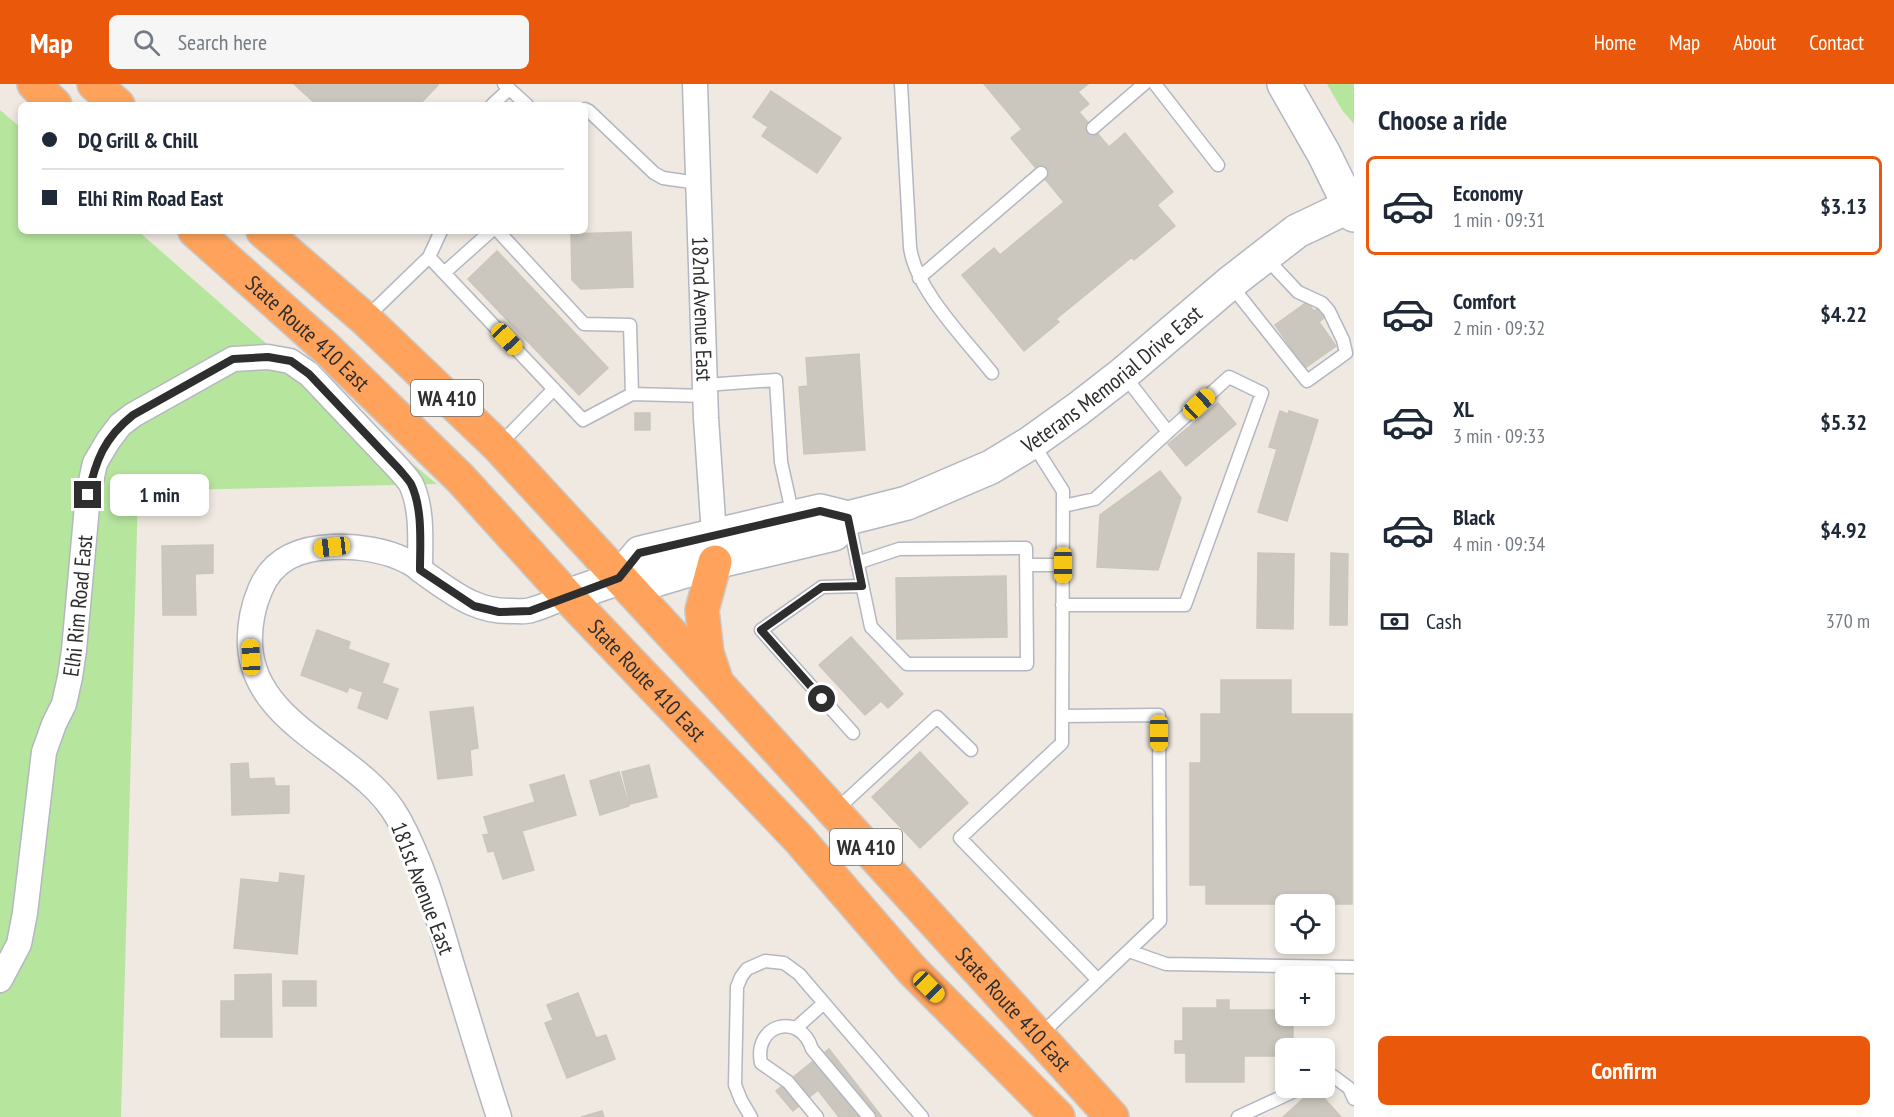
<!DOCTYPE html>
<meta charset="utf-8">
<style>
body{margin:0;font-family:"PT Sans Narrow",sans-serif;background:#f6f6f7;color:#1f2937;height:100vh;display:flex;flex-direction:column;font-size:22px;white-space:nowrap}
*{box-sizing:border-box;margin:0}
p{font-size:20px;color:#747a83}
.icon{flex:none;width:33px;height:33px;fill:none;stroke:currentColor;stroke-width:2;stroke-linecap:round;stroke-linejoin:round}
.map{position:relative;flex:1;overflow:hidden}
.panel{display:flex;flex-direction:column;background:#fff;width:540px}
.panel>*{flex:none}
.banner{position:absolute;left:18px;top:18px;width:570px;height:132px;border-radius:9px;box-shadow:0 3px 9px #0003;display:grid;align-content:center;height:132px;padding:0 24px;background:#fff}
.fabs{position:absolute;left:1275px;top:810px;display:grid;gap:12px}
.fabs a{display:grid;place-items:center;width:60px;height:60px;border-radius:9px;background:#fff;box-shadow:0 3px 9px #0003;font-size:30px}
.end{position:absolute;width:27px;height:27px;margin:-14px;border:8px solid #2e2e2e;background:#fff;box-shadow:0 0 0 3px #fff}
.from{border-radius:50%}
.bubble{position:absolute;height:42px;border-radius:9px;background:#fff;box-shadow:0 3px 9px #0003;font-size:20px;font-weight:800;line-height:42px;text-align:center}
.car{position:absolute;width:18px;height:36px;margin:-18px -9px;border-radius:8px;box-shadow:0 0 4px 2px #0007;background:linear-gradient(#f5c518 24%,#345 0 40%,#f5c518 0 76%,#345 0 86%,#f5c518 0)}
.banner b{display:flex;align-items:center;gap:21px;height:57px;font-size:22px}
.banner b+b{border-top:2px solid #e0e1e3}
.banner i{width:15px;height:15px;background:#1f2937}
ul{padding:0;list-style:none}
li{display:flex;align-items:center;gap:18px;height:99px;margin:0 12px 9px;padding:0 12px;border:3px solid transparent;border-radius:9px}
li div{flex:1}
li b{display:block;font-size:22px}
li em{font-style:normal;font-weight:800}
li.current{border-color:#ea580c}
li>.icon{width:54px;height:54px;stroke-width:1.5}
h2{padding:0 24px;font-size:27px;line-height:72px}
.pay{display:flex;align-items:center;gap:15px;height:66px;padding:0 24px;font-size:22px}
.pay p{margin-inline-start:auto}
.button{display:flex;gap:12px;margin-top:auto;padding:12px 24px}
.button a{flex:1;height:69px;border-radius:9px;background:#ea580c;color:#fff;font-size:24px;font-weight:800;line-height:69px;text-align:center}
header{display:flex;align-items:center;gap:36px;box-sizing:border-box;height:84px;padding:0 30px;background:#ea580c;color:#fff}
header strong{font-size:28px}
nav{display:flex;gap:33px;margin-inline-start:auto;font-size:21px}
.search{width:420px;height:54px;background:#f6f6f7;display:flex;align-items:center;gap:15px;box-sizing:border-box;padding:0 21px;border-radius:9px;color:#747a83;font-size:22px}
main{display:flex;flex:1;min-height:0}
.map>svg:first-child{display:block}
.green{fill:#b6e59e}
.building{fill:#cbc7bf;stroke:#cbc5ba;stroke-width:1.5}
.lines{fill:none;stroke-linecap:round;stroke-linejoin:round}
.lane-casing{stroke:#b4b7c1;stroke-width:15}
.street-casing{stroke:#b4b7c1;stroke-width:27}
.secondary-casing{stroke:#b4b7c1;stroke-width:36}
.highway-casing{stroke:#c9c9c9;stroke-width:36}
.lane{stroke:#fff;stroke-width:12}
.street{stroke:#fff;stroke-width:24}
.secondary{stroke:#fff;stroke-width:33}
.highway{stroke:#ffa35c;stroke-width:33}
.route{stroke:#2e2e2e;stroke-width:8}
.labels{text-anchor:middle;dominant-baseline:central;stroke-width:6;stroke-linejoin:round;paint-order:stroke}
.shield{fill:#fff;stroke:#6d6d6d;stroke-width:1.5}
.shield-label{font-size:21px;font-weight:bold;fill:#2e2e2e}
.street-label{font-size:22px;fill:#2e2e2e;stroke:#fff}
</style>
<header>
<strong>Map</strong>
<div class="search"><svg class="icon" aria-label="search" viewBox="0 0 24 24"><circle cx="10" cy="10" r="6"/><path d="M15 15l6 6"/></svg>Search here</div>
<nav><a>Home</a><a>Map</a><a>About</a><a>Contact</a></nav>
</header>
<main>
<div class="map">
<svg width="1354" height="1033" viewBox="0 0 1354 1033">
<rect width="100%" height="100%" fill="#efe9e1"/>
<path class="green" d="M1327,0H1354V40L1342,26Z
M0,26L21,44V147H138L261,255L437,400L138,407L121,1033H0Z"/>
<path class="building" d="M294,0H437L438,1L419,21H317Z
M984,0H1088L1078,8L1089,20L1079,28L1109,63L1125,49L1173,108L1157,121L1175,142L1134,176L1132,173L1056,235L1059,238L1024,267L962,191L994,164L1000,171L1064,118L1011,54L1022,45Z
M771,7L841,54L817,89L762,52L768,43L753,33Z
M631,148L633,203L581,205L572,196L571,150Z
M497,167L608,284L579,311L468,195Z
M1307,218L1314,227L1318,224L1325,233L1319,238L1336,262L1305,284L1275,241Z
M859,270L865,366L804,370L799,303L808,302L806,274Z
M1218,319L1236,340L1186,382L1168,360Z
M1280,327L1288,330L1289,327L1318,336L1287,437L1258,428L1277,365L1269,363Z
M635,329H650V346H635Z
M1160,387L1181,414L1158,486L1097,483L1100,431Z
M213,461V489L195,490L196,531H163L162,462Z
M1258,469L1294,470L1293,545L1257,544Z
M1331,469L1348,470L1347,541H1330Z
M1006,492L1007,553L897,555L896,494Z
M317,546L350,558L348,565L389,580L382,599L398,605L387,635L358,624L363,608L349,603L347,608L301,591Z
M851,553L903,610L888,624L881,617L865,631L819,581Z
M1221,596H1291V630H1352V820H1206V801H1190V679H1201V630H1221Z
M473,623L478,664L470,666L472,691L438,695L430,628Z
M920,668L968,719L920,764L872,713Z
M248,679L249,695L274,694L275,702H289V729L232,731L231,680Z
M649,681L657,713L630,720L622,688Z
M619,688L629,722L600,731L590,697Z
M564,691L576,731L522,747L534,786L503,795L494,767L488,768L483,751L489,750L484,733L535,718L530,701Z
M280,789L304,792L297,870L234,864L241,795L279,799Z
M271,890L272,953H221V917H235V891Z
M283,897H316V922H283Z
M578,909L596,954L606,951L615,975L567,994L545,939L553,936L547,921Z
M1217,916H1229V926H1286V932H1293V964H1286V972H1244V998H1186V969H1175V957H1183V924H1217Z
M829,965L882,1033H839L818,1006L802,986Z
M802,986L818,1006L793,1027L776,1007Z
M1315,1004L1341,1033H1283Z
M602,1027L604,1033H581Z"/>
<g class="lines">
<defs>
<path id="lane" d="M504,0L527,21
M901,0L910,163C915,205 965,255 992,289
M1155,0L1218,81
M492,21L509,5
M585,25L589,27L654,89L663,94L698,99
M1093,44L1144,0
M498,147L584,240L630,241L632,310L706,312
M429,173L583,336L632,310
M444,189L491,147
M919,194L1041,89
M1230,200L1307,297L1346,269L1343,256L1329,227L1322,219L1298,208L1266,174
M366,234L429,173L441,147
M705,301L776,296L781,378L793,432
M1032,358L1063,407L1062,659L960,754L1098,896
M500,360L554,305
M1063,422L1095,415L1168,348L1123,290
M849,438L871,543L907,580H1027L1026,464L899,465L857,479
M1026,481H1063
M1062,521H1185L1262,309L1229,293L1168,348
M853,649L761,546L822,503L862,502
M835,727L937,633L971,666
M1129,867L1166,880L1354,883
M796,944L824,919
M1039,952L1160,837L1159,631L1062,632
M1324,993L1333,992L1349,1004L1354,1015
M751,1033L741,1016L735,1001L737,903L741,893L747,885L765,877L784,879L799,890L922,1033
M817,1033L788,998L761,979C753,940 800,927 812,965L869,1033
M1238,1033L1301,1004"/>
<g id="street">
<path id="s1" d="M695,0L706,334L714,451"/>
<path id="s2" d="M0,896L19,860L25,829L44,668L54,640L64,620L70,593L74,566L88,411L95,379L108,357L120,341L133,331L233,275L268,273L290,277L309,290L399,385C403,390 408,395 411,400C423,425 420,459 420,486"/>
<path d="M499,1033C482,981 467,930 451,878C437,830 423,779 398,734C362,669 255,644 250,562C249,541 252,525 260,506C273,474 300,464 333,463C357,462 385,466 407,477C414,480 421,486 427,491C455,510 476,528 512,527C519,527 526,528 531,526C543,523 555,517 567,512"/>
</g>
<g id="secondary">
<path d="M1284,0L1324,70L1354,131"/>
<path id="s3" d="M619,494L640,469L820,427L848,434L907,419L991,383L1032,358L1078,325L1123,290L1230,199L1297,147L1354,120"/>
<path d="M567,512L619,494L652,497L715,478L834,450L848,434"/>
</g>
<g id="highway">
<path d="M34,0L55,21"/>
<path d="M94,0L118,21"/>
<path id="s4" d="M195,147L326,264L461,395L567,512L798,754L913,887L1058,1033"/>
<path id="s5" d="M263,147L365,235L498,362L716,598L1112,1033"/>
<path d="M715,478L702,526L707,569L716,596"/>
</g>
</defs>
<use href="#lane" class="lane-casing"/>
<use href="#street" class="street-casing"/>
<use href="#secondary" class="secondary-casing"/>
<use href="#highway" class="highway-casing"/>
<use href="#lane" class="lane"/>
<use href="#street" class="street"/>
<use href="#secondary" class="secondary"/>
<use href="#highway" class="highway"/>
</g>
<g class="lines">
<path class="route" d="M88,411C96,376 104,354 133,331L233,275L268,273L291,277L309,290L399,385C403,390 408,395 411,400C423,425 420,459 420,486L474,522L499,528L530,527L619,494L639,469L820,427L848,434L862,502L822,503L761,546L822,615"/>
</g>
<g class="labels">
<g class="shield">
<rect x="411" y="296" width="72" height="36" rx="4.5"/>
<rect x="830" y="745" width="72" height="36" rx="4.5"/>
</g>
<g class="shield-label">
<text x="447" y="314">WA 410</text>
<text x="866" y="763">WA 410</text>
</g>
<g class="street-label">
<text stroke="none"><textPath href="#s1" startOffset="225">182nd Avenue East</textPath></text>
<text stroke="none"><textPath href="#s4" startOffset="152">State Route 410 East</textPath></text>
<text stroke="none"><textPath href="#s3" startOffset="548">Veterans Memorial Drive East</textPath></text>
<text stroke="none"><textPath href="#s2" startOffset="386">Elhi Rim Road East</textPath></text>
<text stroke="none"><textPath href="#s4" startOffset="638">State Route 410 East</textPath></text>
<text transform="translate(423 804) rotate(69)">181st Avenue East</text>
<text stroke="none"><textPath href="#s5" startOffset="1082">State Route 410 East</textPath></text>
</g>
</g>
</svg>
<div class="fabs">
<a><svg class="icon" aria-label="locate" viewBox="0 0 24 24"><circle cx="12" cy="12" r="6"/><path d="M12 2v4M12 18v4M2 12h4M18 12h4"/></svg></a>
<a>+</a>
<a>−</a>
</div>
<i class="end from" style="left:822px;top:615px"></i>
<i class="end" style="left:88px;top:411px"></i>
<div class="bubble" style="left:110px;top:390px;width:99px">1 min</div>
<i class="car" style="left:507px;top:255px;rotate:137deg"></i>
<i class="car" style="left:1199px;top:320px;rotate:47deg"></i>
<i class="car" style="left:332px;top:463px;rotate:263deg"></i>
<i class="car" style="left:1063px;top:481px;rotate:180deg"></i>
<i class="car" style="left:251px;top:573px;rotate:357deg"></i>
<i class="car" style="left:1159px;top:649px;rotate:180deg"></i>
<i class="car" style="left:929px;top:903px;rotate:135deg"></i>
<div class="banner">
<b><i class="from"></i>DQ Grill &amp; Chill</b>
<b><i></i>Elhi Rim Road East</b>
</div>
</div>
<section class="panel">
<h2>Choose a ride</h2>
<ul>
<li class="current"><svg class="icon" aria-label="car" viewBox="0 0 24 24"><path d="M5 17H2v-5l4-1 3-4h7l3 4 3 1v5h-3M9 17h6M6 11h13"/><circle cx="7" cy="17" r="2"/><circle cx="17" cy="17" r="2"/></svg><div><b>Economy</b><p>1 min · 09:31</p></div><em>$3.13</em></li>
<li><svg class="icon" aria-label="car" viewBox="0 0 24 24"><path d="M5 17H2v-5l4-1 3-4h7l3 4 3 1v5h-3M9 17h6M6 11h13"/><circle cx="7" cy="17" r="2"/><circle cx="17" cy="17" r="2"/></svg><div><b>Comfort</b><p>2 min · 09:32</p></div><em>$4.22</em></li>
<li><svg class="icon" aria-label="car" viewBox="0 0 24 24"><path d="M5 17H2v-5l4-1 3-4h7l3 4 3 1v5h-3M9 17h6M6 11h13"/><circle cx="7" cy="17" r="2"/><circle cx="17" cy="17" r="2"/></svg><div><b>XL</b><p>3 min · 09:33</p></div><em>$5.32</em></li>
<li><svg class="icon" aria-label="car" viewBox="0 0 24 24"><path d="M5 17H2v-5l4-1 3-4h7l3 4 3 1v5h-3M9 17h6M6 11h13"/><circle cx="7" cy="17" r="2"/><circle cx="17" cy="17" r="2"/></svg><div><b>Black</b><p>4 min · 09:34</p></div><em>$4.92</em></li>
</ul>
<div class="pay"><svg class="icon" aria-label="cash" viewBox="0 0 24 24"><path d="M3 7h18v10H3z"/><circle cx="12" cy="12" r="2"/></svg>Cash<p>370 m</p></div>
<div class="button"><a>Confirm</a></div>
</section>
</main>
